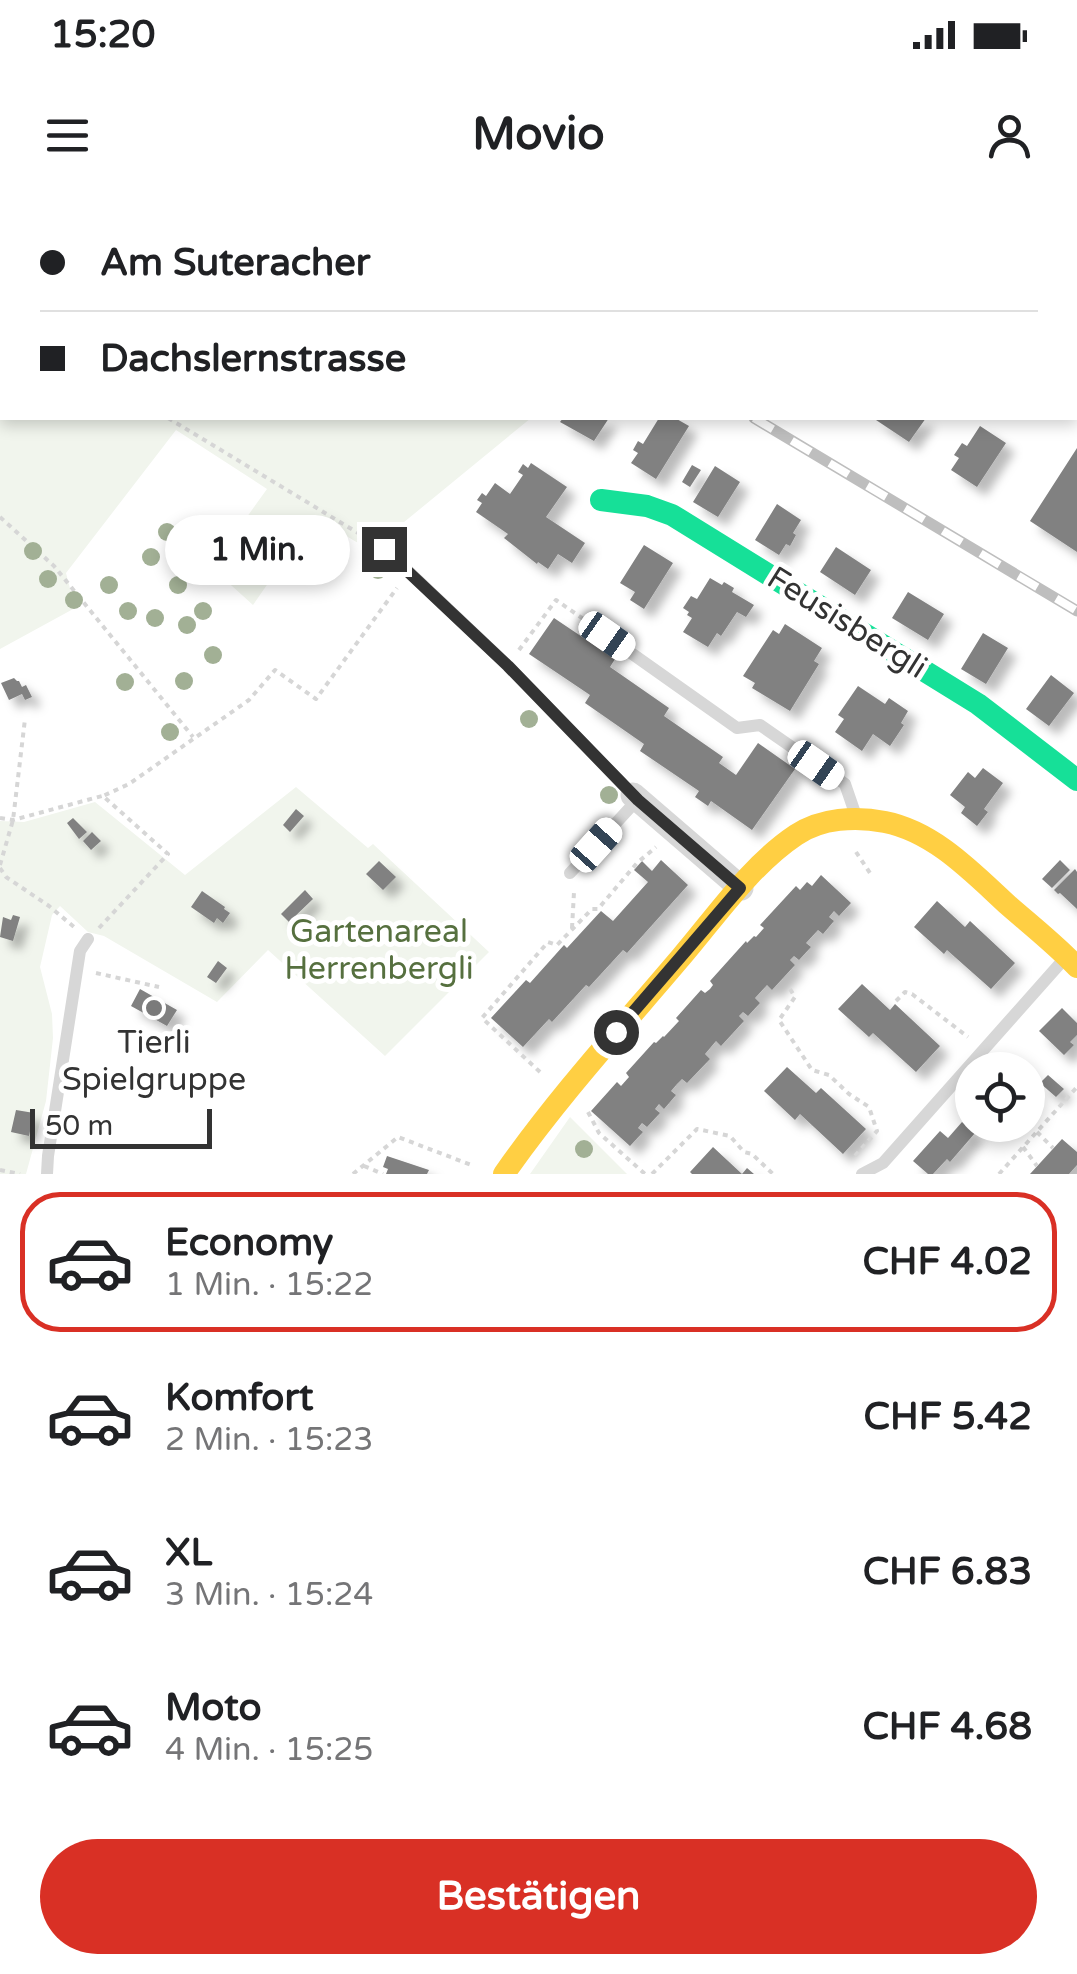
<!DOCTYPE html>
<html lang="de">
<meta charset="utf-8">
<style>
body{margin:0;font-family:"Varela Round",sans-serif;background:#f6f6f6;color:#202124;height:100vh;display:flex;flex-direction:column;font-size:38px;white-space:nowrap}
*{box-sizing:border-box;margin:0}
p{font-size:32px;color:#757577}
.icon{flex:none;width:55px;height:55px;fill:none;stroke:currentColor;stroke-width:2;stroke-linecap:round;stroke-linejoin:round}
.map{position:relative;height:974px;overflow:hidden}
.drawer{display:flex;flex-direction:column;background:#fff;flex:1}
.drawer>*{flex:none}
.hud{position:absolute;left:0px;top:0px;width:1078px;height:220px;box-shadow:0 5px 15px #0003;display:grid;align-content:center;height:220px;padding:0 40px;background:#fff}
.buttons{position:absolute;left:955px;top:852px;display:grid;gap:20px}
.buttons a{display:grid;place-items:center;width:90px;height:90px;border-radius:50%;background:#fff;box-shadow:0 5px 15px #0003;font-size:50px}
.scale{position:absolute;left:30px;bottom:25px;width:182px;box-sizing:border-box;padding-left:10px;border:5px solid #333;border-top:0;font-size:28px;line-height:35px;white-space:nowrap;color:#333;-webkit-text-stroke:8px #fff;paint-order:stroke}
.end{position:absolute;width:45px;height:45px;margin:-22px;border:12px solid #333;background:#fff;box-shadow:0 0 0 5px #fff}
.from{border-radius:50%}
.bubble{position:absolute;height:70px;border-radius:35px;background:#fff;box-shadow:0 5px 15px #0003;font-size:32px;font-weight:700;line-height:70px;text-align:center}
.car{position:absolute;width:30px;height:60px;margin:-30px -15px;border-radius:12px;box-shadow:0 0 8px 2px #0007;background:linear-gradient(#fff 24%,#345 0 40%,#fff 0 76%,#345 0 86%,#fff 0)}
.hud b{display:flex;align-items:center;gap:35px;height:95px;font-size:38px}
.hud b+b{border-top:2px solid #e0e0e0}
.hud i{width:25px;height:25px;background:#202124}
ul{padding:18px 0 0;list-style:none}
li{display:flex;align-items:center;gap:30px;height:140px;margin:0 20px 15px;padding:0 20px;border:5px solid transparent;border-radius:40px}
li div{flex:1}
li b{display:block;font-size:38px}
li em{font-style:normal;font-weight:700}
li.active{border-color:#d93025}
li>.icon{width:90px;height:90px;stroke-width:1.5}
.action{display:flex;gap:20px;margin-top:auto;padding:20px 40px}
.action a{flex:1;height:115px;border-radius:60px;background:#d93025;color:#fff;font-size:40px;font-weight:700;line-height:115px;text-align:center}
.status{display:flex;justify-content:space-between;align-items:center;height:70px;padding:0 50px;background:#fff;direction:ltr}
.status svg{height:28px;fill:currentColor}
header{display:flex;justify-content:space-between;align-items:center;height:130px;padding:0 40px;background:#fff;font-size:45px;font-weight:700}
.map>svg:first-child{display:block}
.green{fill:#f1f5ed}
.building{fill:#818181;filter:url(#shadow)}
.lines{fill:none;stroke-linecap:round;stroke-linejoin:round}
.path{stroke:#d6d6d6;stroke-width:4;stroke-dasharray:5 5;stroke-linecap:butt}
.lane{stroke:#d7d7d7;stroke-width:12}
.street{stroke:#d7d7d7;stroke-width:25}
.fast{stroke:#16e098;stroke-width:22}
.slow{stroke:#ffcf43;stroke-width:22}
.jam{stroke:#f24e42;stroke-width:22}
.tram{stroke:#bebebe;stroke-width:2.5}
.rail-casing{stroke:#bebebe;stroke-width:11}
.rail{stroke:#fff;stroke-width:8;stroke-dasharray:22;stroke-linecap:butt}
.tree{fill:#a2b095}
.route{stroke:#333;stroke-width:12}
.poi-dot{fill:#7a7a7a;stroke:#fff;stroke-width:4}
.labels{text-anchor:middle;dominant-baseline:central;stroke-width:10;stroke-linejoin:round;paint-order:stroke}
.street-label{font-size:32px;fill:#333;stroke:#fff}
.park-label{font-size:32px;fill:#56703f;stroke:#fff}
.poi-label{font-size:32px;fill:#333;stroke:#fff}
</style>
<div class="status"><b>15:20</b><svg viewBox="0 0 49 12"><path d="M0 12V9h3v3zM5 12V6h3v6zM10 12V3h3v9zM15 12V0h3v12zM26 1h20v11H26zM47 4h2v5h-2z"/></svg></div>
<header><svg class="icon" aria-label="menu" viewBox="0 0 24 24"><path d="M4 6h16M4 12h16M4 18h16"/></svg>Movio<svg class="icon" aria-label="person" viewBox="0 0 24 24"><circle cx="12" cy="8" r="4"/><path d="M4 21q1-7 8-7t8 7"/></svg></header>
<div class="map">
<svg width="1077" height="974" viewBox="0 0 1077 974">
<defs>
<filter id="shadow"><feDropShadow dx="9" dy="9" stdDeviation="5" flood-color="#0004"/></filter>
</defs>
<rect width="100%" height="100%" fill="#fff"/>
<path class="green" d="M0,0H261L269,2H2V218H531L370,350L314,317L253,405L211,367L267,289L176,230L66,373L75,408L0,449Z
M296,587L368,648L373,644L489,752L385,856L268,750L217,802L104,736L88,732L60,706L52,715L40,767L52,814L53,838L46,901L26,974H0V621L24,622L95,602L185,675Z
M570,917L627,974H530Z"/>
<path class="building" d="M563,218H609L594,241L560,222Z
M659,218H675L689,226L656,279L631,263L638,253L633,250L638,241L643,244Z
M873,218H926L909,242Z
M980,226L1006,243L977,287L951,270L959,258L954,255L962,243L967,246Z
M1077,248V352L1030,321Z
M531,263L567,287L546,317L585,343L572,363L558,354L548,369L538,362L537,364L504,338L508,334L476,312L482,303L477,300L482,293L486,296L495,283L510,294L523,275L518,272L523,264L528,268Z
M692,265L701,270L690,287L682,282Z
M715,266L740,282L718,317L693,302Z
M777,304L801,320L793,333L796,335L790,346L786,344L779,355L755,340Z
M644,345L673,363L644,409L630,400L635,392L620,383Z
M836,347L871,370L855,395L820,372Z
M710,378L722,385L724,382L734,388L732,392L754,405L746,417L737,412L721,436L717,433L708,447L683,432L692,418L687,415L689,412L683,408L691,396L697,399Z
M908,392L944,414L928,440L892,418Z
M554,418L615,459L610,467L669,508L664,516L723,557L719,563L736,575L758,543L795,569L752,630L711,601L708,606L695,597L699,591L640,551L644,544L585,503L590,495L529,454Z
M785,424L822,448L814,461L819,464L790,511L752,488L755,483L743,476L773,430L779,434Z
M983,433L1008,448L986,484L961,469Z
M1051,475L1074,493L1049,526L1026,509Z
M14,478L17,481H19L22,487L26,485L32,497L25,500L22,494L9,500L1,483Z
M858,486L885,504L889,498L908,511L901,523L904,525L890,546L873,534L862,551L835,532L844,519L838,515Z
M983,568L1003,583L984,609L988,612L977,626L961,613L965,607L950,595L968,572L975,578Z
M296,609L304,616L290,632L283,625Z
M73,618L87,632L79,639L67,623Z
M92,632L101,641L91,650L83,641Z
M661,660L688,685L627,753L623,750L589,787L586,785L552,822L549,819L523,847L491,818L526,780L530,783L564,745L567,748L601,711L613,721L648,682L634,670L642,661L652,671Z
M1060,660L1070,670L1052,688L1042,679Z
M379,661L396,677L383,690L366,674Z
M1075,669L1077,672V709L1060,693L1058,694L1054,690Z
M821,675L851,703L839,716L834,711L829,717L834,721L823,734L818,730L806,743L811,747L799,760L794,756L790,760L795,765L772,790L767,785L755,798L760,803L748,816L743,812L739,816L744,821L721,846L716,841L705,854L710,859L687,883L682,879L677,884L671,891L676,895L664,909L659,904L655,909L660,913L647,927L642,923L638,928L643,932L630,946L591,911L617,882L621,886L629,877L626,873L654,842L656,843L663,836L664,837L679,821L676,818L701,790L705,793L710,789L713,785L710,781L746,741L747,743L754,736L756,737L764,728L760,725L796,686L800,690L807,682L812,686Z
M305,690L313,699L289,722L281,714Z
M202,691L225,707L224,709L230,713L223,723L217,718L214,723L191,707Z
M937,701L965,727L970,721L1015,763L991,789L947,750L944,754L914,727Z
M13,715L20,717L13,741L0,737L3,717L11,720Z
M218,761L227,768L216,783L207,777Z
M862,784L890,810L895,804L940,846L916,872L873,833L869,837L838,809Z
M140,789L177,810L167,826L131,806Z
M1062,808L1077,823V835L1070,842L1074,845L1064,855L1039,831Z
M787,867L816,893L821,888L866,929L843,954L800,914L795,920L764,891Z
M1048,875L1064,889L1056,897L1040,883Z
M16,910L34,913L29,936L11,932Z
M962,922L975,933L950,962L947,959L933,974H928L913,961L940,931L948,938Z
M1062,939L1077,952V965L1069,974H1030Z
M713,947L742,974L747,968L754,974H692L690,972Z
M387,956L429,970L427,974H386L388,969L383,967Z"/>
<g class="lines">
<path class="path" d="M826,2L827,0
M0,96L2,98
M168,218L368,339
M0,317L54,366L193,537
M519,450L556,400L592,425
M0,618L13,620L102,596
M856,652L870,673
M0,665L13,620L25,519
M0,668L6,677L49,706L74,727
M99,728L168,654L103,596L129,584L249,500L275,470L316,499L397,388
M572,728L574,692
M96,773L159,787
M790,789L795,797L779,820L812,870L829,875L849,894L869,907L877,931L855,956
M896,801L905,792L912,794L968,837
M540,872L482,818L548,742L557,745L592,709H598L637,663L656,647
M588,912L599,933L645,974
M1037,932L1053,948
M1023,947L1037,966
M364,966L383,974
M0,970L20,974
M353,974L398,937L474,966
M652,974L697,929L730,936L744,952L752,954L773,974
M999,974L1077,887"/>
<path class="lane" d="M385,349L508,466L633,595
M607,436L737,528L760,525L845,584L856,616
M570,673L638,599
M47,974L48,956L80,751L88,739
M862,974L883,963L1065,758"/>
<path class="street" d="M633,595L741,688"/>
<path class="fast" d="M993,0L997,2
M1075,49L1077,50
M601,300L647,306L672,315L978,504L1077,580"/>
<path class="slow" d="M504,974C558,897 621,828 682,756C717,715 751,665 796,635C821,618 856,616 885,622C935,632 973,673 1009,706C1032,726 1056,745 1077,767"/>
<path class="jam" d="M915,0L919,2
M1075,100L1077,101"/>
<path class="tram" d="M945,0L949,2
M966,0L971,2
M1075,65L1077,67"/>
<defs>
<path id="rail" d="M342,0L347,2
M754,218L1077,411"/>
</defs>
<use href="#rail" class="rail-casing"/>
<use href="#rail" class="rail"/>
</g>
<g class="tree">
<circle cx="167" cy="332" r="9"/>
<circle cx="33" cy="351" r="9"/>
<circle cx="151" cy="357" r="9"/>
<circle cx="378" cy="370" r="9"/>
<circle cx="48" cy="379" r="9"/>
<circle cx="109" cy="385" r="9"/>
<circle cx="178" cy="385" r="9"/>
<circle cx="74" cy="400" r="9"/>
<circle cx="128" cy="411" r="9"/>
<circle cx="203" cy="411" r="9"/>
<circle cx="155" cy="418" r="9"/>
<circle cx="187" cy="425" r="9"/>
<circle cx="213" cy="455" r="9"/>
<circle cx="184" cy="481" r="9"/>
<circle cx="125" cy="482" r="9"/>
<circle cx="529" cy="519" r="9"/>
<circle cx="170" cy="532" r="9"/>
<circle cx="609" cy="595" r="9"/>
<circle cx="584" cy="949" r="9"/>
</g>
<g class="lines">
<path class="route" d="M384,349L508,466L638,600L740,688L616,832"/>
</g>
<circle class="poi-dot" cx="154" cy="808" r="10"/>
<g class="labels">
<g class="street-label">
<text transform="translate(847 423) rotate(32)">Feusisbergli</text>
</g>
<g class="park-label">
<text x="379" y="732">Gartenareal<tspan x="379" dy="37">Herrenbergli</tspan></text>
</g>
<g class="poi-label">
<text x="154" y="843">Tierli<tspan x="154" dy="37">Spielgruppe</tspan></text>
</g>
</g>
</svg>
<div class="buttons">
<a><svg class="icon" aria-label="locate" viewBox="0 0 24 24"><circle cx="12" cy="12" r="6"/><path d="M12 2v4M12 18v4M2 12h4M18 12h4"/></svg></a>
</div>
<div class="scale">50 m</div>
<i class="end from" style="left:616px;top:832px"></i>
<i class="end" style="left:384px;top:349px"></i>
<div class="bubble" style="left:165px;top:315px;width:185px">1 Min.</div>
<i class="car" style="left:607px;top:436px;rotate:125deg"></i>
<i class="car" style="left:816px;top:565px;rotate:125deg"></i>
<i class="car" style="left:596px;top:645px;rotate:42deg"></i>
<div class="hud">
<b><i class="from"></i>Am Suteracher</b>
<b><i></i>Dachslernstrasse</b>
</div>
</div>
<section class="drawer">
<ul>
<li class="active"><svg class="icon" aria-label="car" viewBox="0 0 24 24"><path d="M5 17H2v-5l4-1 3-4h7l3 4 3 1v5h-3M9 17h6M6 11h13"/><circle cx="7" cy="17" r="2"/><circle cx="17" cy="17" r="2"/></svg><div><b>Economy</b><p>1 Min. · 15:22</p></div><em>CHF 4.02</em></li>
<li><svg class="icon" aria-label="car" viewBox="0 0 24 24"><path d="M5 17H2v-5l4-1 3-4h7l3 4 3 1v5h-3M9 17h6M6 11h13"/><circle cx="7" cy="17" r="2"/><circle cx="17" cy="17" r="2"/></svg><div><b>Komfort</b><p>2 Min. · 15:23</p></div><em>CHF 5.42</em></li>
<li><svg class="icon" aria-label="car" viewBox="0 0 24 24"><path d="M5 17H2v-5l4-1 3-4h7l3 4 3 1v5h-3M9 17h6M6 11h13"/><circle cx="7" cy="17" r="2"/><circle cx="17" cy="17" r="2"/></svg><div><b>XL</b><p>3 Min. · 15:24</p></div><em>CHF 6.83</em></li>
<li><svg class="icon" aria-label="car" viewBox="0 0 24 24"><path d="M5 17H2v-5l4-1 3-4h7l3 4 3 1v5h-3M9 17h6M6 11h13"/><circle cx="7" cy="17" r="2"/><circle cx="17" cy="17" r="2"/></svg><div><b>Moto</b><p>4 Min. · 15:25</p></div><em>CHF 4.68</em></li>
</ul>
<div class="action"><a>Bestätigen</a></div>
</section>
